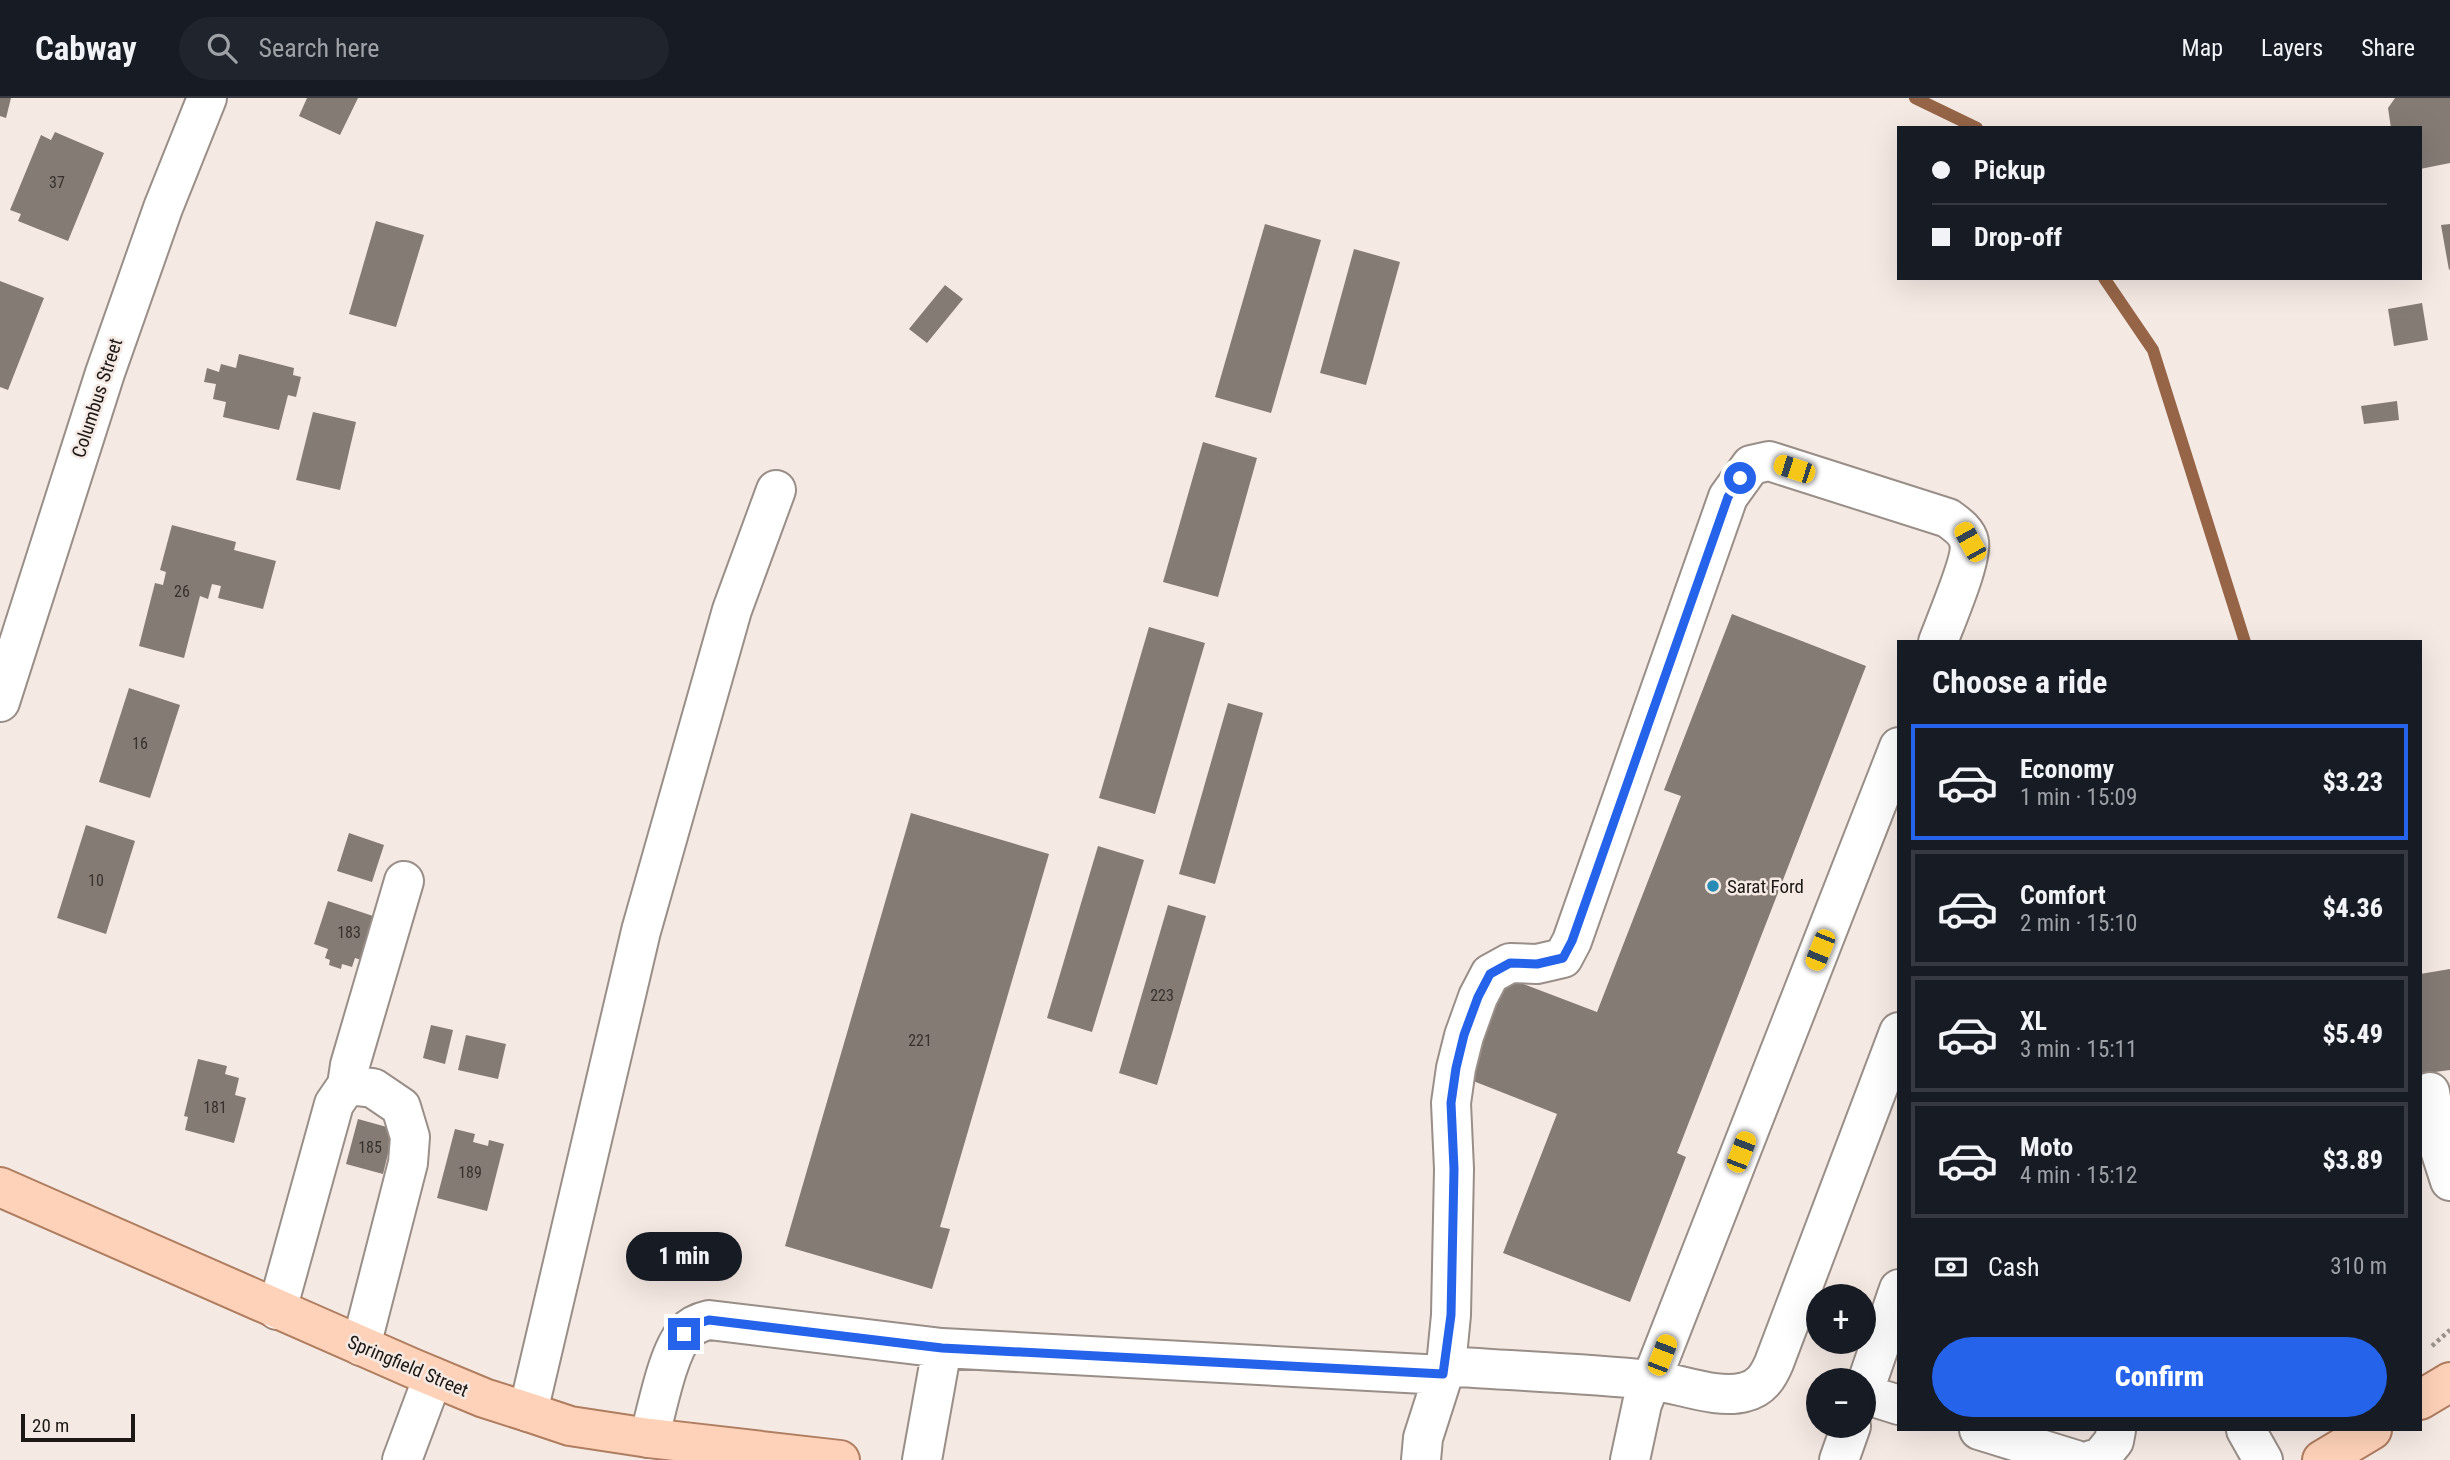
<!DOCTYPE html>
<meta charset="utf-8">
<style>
body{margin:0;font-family:"Roboto Condensed",sans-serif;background:#20242c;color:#f1f3f6;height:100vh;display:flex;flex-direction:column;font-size:26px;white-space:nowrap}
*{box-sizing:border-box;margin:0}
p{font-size:23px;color:#9ea1a6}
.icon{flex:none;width:38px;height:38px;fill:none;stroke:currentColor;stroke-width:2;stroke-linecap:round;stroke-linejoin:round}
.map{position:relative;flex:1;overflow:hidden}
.sheet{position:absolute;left:1897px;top:542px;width:525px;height:791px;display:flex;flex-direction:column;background:#171b24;border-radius:0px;box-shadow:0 7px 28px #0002}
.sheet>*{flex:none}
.top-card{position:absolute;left:1897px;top:28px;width:525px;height:154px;border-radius:0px;box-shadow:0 7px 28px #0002;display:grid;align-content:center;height:154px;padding:0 35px;background:#171b24}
.tools{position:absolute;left:1806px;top:1186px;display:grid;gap:14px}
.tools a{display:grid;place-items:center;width:70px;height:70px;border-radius:50%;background:#171b24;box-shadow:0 7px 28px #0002;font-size:35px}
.scale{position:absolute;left:21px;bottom:18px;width:114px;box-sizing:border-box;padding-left:7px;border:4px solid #1c1815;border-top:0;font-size:19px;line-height:24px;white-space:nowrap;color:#1c1815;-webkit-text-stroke:5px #f5e9e3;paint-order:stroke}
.end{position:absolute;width:32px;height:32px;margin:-16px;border:9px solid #2563eb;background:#fff;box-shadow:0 0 0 4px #fff}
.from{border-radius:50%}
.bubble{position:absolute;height:49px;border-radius:24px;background:#171b24;box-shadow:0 7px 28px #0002;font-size:23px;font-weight:800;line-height:49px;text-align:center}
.car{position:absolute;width:21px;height:42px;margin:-21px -10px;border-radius:9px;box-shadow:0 0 5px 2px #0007;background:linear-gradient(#f5c518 24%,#345 0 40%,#f5c518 0 76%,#345 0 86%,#f5c518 0)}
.top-card b{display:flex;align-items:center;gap:24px;height:66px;font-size:26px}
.top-card b+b{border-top:2px solid #363941}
.top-card i{width:18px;height:18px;background:#f1f3f6}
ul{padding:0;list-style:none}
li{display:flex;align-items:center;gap:21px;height:116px;margin:0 14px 10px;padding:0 21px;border:4px solid #363941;border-radius:0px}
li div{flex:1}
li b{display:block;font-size:26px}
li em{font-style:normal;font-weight:800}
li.selected{border-color:#2563eb}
li>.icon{width:63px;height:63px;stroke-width:1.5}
h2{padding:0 35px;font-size:32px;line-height:84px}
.pay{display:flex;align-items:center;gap:18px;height:77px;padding:0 35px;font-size:26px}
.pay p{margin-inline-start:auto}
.button{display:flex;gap:14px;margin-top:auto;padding:14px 35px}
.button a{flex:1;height:80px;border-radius:42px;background:#2563eb;color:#fff;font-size:28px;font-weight:800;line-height:80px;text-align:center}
header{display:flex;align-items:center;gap:42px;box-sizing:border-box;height:98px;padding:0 35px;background:#171b24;border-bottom:2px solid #363941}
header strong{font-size:33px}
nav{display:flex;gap:38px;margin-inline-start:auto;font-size:24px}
.search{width:490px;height:63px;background:#20242c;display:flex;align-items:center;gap:18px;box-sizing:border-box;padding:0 24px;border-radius:38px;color:#9ea1a6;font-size:26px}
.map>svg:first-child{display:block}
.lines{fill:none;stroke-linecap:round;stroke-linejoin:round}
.stream{stroke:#966547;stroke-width:12}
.building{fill:#857b75}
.minor-casing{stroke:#998e88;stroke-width:42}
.major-casing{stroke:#af7d60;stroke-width:42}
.path{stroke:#9b928d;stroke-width:4.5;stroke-dasharray:3.5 3.5;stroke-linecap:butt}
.minor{stroke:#fff;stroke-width:38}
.major{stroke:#fed2b8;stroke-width:38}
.route{stroke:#2563eb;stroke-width:9}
.poi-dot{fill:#288bb5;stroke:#f5e9e3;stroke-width:2.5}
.labels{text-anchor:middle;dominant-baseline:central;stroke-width:5;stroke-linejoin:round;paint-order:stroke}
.number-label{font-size:16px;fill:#36312d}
.street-label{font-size:19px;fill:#1c1815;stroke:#f5e9e3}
.poi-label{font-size:19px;fill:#1c1815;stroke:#f5e9e3;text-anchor:start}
</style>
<header>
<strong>Cabway</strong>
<div class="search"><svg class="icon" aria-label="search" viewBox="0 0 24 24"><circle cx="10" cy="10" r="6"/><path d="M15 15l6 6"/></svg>Search here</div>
<nav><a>Map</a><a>Layers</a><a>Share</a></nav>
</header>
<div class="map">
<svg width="2450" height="1362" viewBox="0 0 2450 1362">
<rect width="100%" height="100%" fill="#f5e9e3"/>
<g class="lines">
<path class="stream" d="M1915,0L1977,30
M2104,180L2153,252L2245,544"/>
</g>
<path class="building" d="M0,0H11L6,20L0,18Z
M307,0H358L340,37L299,18Z
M2395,0H2450V65L2420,71V30H2391L2388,10Z
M55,34L104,55L68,143L18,123L21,116L10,112L41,37L51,42Z
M376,123L424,137L396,229L349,216Z
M1265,126L1321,142L1271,315L1215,299Z
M2450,126V171L2449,172L2441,127Z
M1354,151L1400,164L1366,287L1320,275Z
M0,183L44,200L8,292L0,289Z
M945,187L963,201L927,245L909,231Z
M2422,205L2428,242L2394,248L2388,211Z
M239,256L294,270L293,277L301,279L296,299L288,297L279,332L223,319L226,304L213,301L216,286L204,284L207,270L219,274L221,266L236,270Z
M2397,303L2399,322L2364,326L2361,308Z
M313,314L356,324L340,392L296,382Z
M1203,344L1257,360L1218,499L1163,484Z
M172,427L236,444L234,452L276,463L263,511L218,500L221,488L212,486L208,501L200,498L184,560L139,548L155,485L163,487L166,474L160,472Z
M1732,516L1866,568L1677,1055L1686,1059L1630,1204L1503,1155L1557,1016L1463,979L1502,878L1597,914L1681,698L1664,692Z
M1149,529L1205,545L1155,716L1099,700Z
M129,590L180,607L150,700L99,684Z
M1228,605L1263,615L1215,786L1179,776Z
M911,715L1049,756L940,1129L950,1131L932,1191L785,1148Z
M86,727L135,743L106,836L57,820Z
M349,735L384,747L372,784L337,773Z
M1098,748L1144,762L1092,934L1047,920Z
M328,803L385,822L370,865L355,860L352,869L342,866L341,871L329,867L330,862L325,860L328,851L314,846Z
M1168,807L1206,818L1157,987L1119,975Z
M2450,871V972L2420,976V876Z
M431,927L453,932L445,966L423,960Z
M466,937L506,946L498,981L458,972Z
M198,961L227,968L225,976L239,980L235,997L246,1000L234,1045L185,1032L188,1019L184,1018Z
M358,1021L394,1031L383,1076L346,1066Z
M455,1031L475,1036L473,1044L488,1048L489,1042L504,1046L487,1113L437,1100Z"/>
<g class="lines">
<defs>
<path id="minor" d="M0,604L105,275L163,110L207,0
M347,987L350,967L404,783
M2430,994L2439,1049L2450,1083
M277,1212L334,1006L347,987L373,990L401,1009L410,1039L408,1065L361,1248
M1446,1268C1514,1273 1582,1275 1650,1282C1679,1285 1717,1302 1745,1294C1761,1290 1768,1279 1774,1265L1899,934
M1864,1293L1899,1191
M1864,1296L1899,1307
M528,1314L641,833L732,512L776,392
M1979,1332L2076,1362
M2246,1332L2263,1362
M649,1340C657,1313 667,1255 685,1235C692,1227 700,1224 709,1222L942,1250L1443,1277
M402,1362L433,1279
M922,1362L942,1250
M1421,1362L1423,1340L1446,1268L1451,1217L1454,1071L1451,1005L1456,970L1464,938L1478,899L1490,876L1510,865L1537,866L1563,860L1572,843L1728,399L1751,367L1769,363L1948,420C1956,426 1967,433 1969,444C1973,460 1945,525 1938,544
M1630,1362L1642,1306L1899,649
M1839,1362L1851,1328
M2091,1362L2100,1360L2114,1343L2116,1332"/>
<path id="major" d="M0,1089L412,1270L484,1300L528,1314L570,1328L649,1340L840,1362
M2420,1302L2450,1284
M2322,1362L2372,1332"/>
</defs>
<use href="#minor" class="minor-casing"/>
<use href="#major" class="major-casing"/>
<path class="path" d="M2432,1248L2450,1232"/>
<use href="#minor" class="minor"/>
<use href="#major" class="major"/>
</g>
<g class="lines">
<path class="route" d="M684,1236L696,1226L709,1222L942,1250L1443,1276L1451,1217L1454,1071L1451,1005L1456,970L1464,937L1478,899L1490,876L1510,865L1537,866L1563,860L1572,843L1728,399L1740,380"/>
</g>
<circle class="poi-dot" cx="1713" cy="788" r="7"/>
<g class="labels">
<g class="number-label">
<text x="57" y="84">37</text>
<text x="182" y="493">26</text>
<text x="140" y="645">16</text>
<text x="96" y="782">10</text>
<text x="349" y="834">183</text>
<text x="1162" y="897">223</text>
<text x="920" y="942">221</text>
<text x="215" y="1009">181</text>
<text x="370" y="1049">185</text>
<text x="470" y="1074">189</text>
</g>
<g class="street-label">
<text transform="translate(97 300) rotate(-72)">Columbus Street</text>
<text transform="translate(408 1268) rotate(23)">Springfield Street</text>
</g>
<g class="poi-label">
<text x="1727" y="788">Sarat Ford</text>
</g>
</g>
</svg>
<div class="tools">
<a>+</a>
<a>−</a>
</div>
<div class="scale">20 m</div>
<i class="end from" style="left:1740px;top:380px"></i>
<i class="end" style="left:684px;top:1236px"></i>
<div class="bubble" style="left:626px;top:1134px;width:116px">1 min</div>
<i class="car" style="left:1794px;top:371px;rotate:288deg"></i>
<i class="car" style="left:1970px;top:444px;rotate:331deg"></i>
<i class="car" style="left:1820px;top:852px;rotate:202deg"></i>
<i class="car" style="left:1741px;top:1054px;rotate:21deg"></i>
<i class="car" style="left:1662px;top:1257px;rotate:21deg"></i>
<div class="top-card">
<b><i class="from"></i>Pickup</b>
<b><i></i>Drop-off</b>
</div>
<section class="sheet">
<h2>Choose a ride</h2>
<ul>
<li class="selected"><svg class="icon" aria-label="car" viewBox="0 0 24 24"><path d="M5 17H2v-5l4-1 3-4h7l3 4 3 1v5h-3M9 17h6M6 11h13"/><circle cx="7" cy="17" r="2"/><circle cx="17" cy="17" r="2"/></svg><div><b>Economy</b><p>1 min · 15:09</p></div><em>$3.23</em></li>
<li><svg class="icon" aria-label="car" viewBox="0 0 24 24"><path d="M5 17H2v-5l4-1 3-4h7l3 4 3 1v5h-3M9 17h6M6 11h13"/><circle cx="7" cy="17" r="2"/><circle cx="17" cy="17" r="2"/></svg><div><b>Comfort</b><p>2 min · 15:10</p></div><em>$4.36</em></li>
<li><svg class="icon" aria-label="car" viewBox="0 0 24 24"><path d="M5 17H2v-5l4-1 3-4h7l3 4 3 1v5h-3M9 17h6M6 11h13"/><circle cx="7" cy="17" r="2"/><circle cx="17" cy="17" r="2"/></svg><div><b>XL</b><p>3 min · 15:11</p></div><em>$5.49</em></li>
<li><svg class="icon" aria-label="car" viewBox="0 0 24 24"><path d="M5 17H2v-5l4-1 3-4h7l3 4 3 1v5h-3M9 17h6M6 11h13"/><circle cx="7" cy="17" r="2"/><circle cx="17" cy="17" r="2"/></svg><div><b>Moto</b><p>4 min · 15:12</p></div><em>$3.89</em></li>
</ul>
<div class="pay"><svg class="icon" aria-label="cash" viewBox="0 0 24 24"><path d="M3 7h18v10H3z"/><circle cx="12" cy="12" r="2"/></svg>Cash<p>310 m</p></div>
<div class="button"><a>Confirm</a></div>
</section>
</div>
